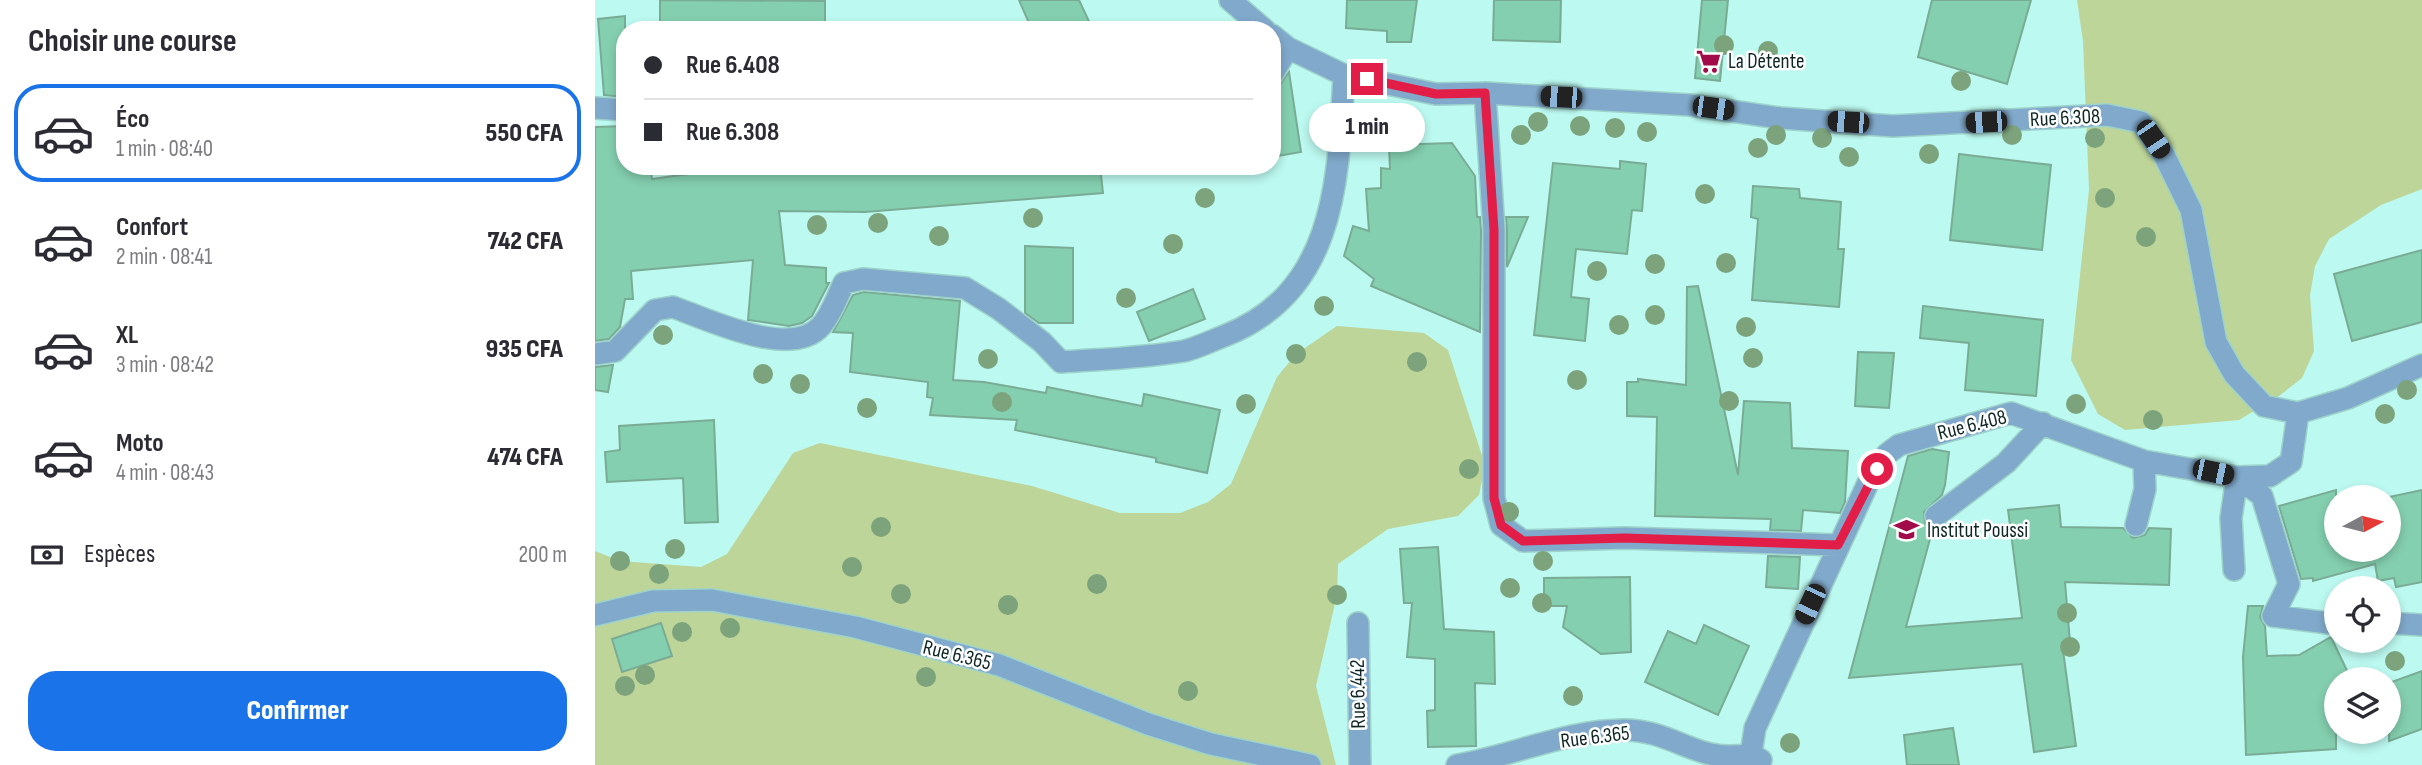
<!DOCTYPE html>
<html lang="fr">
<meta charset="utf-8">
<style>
body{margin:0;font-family:"Sofia Sans Condensed",sans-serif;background:#f2f2f3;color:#2b2b33;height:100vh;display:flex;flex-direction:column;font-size:26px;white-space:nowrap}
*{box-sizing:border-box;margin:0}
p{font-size:23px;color:#7c7c81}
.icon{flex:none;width:38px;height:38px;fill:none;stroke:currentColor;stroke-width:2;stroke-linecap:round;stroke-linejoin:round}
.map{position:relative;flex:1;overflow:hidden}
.sheet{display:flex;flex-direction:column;background:#fff;width:595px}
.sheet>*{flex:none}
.banner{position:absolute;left:21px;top:21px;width:665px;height:154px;border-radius:28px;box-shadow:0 4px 10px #0003;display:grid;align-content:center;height:154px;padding:0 28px;background:#fff}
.needle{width:46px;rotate:83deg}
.tools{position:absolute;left:1729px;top:485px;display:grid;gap:14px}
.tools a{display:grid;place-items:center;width:77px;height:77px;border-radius:50%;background:#fff;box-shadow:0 4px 10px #0003;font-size:35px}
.end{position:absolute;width:32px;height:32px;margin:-16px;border:9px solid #e11d48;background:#fff;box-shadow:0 0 0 4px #fff}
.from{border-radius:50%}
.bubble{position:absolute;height:49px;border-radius:24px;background:#fff;box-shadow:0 4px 10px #0003;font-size:23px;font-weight:800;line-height:49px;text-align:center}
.car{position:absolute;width:21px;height:42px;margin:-21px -10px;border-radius:9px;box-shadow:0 0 5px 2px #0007;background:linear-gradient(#222 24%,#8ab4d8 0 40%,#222 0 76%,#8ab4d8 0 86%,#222 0)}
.banner b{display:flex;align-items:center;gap:24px;height:66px;font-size:26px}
.banner b+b{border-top:2px solid #e1e1e2}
.banner i{width:18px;height:18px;background:#2b2b33}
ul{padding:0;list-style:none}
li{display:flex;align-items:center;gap:21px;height:98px;margin:0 14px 10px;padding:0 14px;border:4px solid transparent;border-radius:28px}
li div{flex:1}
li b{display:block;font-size:26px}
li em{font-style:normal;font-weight:800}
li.current{border-color:#1a73e8}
li>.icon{width:63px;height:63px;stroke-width:1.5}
h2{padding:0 28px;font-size:32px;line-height:84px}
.pay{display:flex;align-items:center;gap:18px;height:77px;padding:0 28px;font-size:26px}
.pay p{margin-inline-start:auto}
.cta{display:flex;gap:14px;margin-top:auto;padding:14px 28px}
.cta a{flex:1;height:80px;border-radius:28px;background:#1a73e8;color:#fff;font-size:28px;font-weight:800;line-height:80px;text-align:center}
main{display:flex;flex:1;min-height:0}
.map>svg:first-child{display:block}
.green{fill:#bed599}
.building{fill:#84cfaf;stroke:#7aac95;stroke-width:2}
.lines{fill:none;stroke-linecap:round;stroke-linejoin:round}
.minor-casing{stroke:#9dd3cb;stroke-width:24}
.minor{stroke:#81a9cb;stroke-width:21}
.tree{fill:#7ca37b}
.route{stroke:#e11d48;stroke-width:9}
.labels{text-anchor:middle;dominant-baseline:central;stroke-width:5;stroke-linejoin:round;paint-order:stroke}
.poi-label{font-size:21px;fill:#0e2724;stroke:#fff;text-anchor:start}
.street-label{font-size:21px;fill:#0e2724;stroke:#fff}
</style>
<main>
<section class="sheet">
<h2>Choisir une course</h2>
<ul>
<li class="current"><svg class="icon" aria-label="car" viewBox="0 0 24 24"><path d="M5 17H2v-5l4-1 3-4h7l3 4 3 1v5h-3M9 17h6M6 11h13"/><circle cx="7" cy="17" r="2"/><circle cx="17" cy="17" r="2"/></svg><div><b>Éco</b><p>1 min · 08:40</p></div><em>550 CFA</em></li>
<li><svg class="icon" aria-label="car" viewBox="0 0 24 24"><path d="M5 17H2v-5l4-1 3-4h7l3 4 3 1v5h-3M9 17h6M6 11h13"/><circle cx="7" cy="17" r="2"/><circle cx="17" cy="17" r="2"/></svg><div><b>Confort</b><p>2 min · 08:41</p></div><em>742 CFA</em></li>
<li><svg class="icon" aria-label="car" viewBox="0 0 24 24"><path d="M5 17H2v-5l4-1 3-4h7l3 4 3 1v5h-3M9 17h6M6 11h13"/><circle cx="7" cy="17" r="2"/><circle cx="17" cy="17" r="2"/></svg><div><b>XL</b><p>3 min · 08:42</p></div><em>935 CFA</em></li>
<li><svg class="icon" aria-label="car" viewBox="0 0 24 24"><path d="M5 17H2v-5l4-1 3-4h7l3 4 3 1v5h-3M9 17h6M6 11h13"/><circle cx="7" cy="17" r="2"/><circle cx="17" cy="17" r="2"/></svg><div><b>Moto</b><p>4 min · 08:43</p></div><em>474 CFA</em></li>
</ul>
<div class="pay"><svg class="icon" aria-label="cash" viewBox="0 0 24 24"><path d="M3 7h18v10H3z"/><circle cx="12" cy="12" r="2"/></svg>Espèces<p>200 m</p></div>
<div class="cta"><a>Confirmer</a></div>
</section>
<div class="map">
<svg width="1827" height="765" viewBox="0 0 1827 765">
<rect width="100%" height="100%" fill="#bcf9f0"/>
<path class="green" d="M1482,0H1827V189L1786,205L1734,239L1720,266L1715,295L1719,351L1707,378L1684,396L1644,420L1530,430L1503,414L1476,360L1494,190L1488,41Z
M742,326L829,333L853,350L890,465L884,495L863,516L793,529L743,564L742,595L721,686L741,765H0V551L25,561L106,567L132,554L198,453L225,443L437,486L525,513H585L613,502L636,484L682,377L701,354Z"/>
<path class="building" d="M65,0L230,1V30H65Z
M424,0H484L498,30H437Z
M752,0H822L816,42H792V31L751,28Z
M899,0H966L965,42L898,40Z
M1107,0H1133L1125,81L1100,78Z
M1337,0H1436L1412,84L1323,57Z
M30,16V97L9,95L3,19Z
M694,72L706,152L677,157V88L684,86Z
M30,126V166H55L57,179L150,166H505L508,193L270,212L184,211L190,265L231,268V283H234L217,316L207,323L194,326L153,320L158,260L36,271L38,299H30L25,327L14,339L0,341V127Z
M857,143L880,176L882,217H885L886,230L885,332L776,286L779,279L749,256L758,226L774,231L771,189L786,188V168L795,169L794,145Z
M1364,154L1456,165L1447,250L1355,240Z
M1025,161L1051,164L1047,211L1037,210L1032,254L981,249L976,297L994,299L990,341L939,335L958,163L1025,169Z
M1158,186L1204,189L1205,198L1246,202L1243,249H1249L1244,307L1157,300L1163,219L1156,217Z
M911,217H933L912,267V230Z
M430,246L478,248V323H444L430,313Z
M1827,250V322L1757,341L1739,274Z
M1103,286L1143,475L1149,401L1195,403L1197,448L1253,451L1250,502L1245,513L1208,510L1206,531L1175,530L1176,519L1060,516L1062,417L1032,416V382H1043V379L1091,385L1092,287Z
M598,289L610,319L554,341L542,312Z
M269,292L365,301L358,380L389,382L451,393L452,387L547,406L549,394L625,410L612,473L561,462V458L420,430L422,420L335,415L338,398L332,397L333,382L255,372L258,333L238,332L258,295Z
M1328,306L1448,320L1441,396L1370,390L1374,343L1325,338Z
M1263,352L1299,353L1294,408L1260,406Z
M18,365L13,392L0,390V367Z
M119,420L123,522L90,523L88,478L12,482L10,452L25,450L24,426Z
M1337,449L1354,452L1350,485L1347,495L1329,512L1330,523L1338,528L1311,627L1427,618L1413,510L1464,505L1466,527L1528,528L1538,538L1550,535L1554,528L1576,529L1574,585L1470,582L1475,642L1467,643L1481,746L1439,752L1427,664L1254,678L1313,456Z
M1741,490V550H1794V497L1827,490V582L1801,587L1799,578L1783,581L1780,564L1718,581V578L1706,579L1684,506Z
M843,547L849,629L899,632L900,684L880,683L881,746L833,747L832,711L840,710V659L812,657L817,603H809L805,549Z
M1173,556L1205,557L1203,589L1171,587Z
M1035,577L1036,652L1006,654L968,627L972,606H949V578Z
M1653,606H1668L1665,617L1670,626L1672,656L1704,655L1736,637L1756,679H1741V749L1651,755L1648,657Z
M66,623L77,656L27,672L17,639Z
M1109,625L1154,646L1123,715L1050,682L1073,631L1101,644Z
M1827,671V729L1794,741V683Z
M1358,728L1364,765H1312L1309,735Z"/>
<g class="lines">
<defs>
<path id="minor" d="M635,0L670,30
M677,35L693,48L749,75L841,94L890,93L1095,105L1185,118L1298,126L1512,115L1546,122L1569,155L1596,210L1621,342L1639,374L1669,406L1703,413
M677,75L693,48
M890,93L899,230V498L906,525L928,541L1030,538L1243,545
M0,108L30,110
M0,354L20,351L60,310L78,307C112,319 196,360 226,326C236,315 242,297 249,283L268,279L370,288L404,309L447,342L466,362C507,359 549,358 589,351C602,348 616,341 629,336C742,292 743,179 749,75
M1341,516L1411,463L1448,423
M1541,525L1550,489L1549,461
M1639,570L1636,518L1642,477L1667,496L1694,584L1678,616L1741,624
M0,615L58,601L117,600L260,627L404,665L553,724L616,744L715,765
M763,623L765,765
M1794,623L1827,625
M862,765C917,756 972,730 1029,730C1081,730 1101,765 1156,754L1166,760
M1160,765L1156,754L1160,728L1273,483L1292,454L1304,445L1416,413L1549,461L1642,477L1675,476L1696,462L1703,413L1753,398L1827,365"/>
</defs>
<use href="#minor" class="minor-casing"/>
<use href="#minor" class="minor"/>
</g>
<g class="tree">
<circle cx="1129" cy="45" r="10"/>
<circle cx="1173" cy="51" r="10"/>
<circle cx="1366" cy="81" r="10"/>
<circle cx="943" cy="122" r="10"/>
<circle cx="985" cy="126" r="10"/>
<circle cx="1020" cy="128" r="10"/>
<circle cx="1052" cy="132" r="10"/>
<circle cx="926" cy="135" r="10"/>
<circle cx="1181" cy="135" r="10"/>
<circle cx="1417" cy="135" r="10"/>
<circle cx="1227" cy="138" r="10"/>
<circle cx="1500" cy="138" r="10"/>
<circle cx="1163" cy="148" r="10"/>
<circle cx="1334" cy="154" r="10"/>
<circle cx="1254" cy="157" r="10"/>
<circle cx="1110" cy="194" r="10"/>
<circle cx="610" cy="198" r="10"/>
<circle cx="1510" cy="198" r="10"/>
<circle cx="438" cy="218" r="10"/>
<circle cx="283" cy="223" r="10"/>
<circle cx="222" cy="225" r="10"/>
<circle cx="344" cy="236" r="10"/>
<circle cx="1551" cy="237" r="10"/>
<circle cx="578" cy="244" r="10"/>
<circle cx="1131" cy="263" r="10"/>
<circle cx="1060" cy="264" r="10"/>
<circle cx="1002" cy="271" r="10"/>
<circle cx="531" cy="298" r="10"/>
<circle cx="729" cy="306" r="10"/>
<circle cx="1060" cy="315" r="10"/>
<circle cx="1024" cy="325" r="10"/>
<circle cx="1151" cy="327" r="10"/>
<circle cx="68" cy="335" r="10"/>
<circle cx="701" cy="354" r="10"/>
<circle cx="1158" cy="358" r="10"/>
<circle cx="393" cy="359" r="10"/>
<circle cx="822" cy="362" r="10"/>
<circle cx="168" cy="374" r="10"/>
<circle cx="982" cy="380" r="10"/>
<circle cx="205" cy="384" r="10"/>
<circle cx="1812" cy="390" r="10"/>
<circle cx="1134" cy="401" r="10"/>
<circle cx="407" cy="402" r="10"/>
<circle cx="651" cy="404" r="10"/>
<circle cx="1481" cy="404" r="10"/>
<circle cx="272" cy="408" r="10"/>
<circle cx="1790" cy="414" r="10"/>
<circle cx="1558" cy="420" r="10"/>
<circle cx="874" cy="469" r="10"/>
<circle cx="914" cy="512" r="10"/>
<circle cx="286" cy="527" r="10"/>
<circle cx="80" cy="549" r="10"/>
<circle cx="25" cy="561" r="10"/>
<circle cx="948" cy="561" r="10"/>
<circle cx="257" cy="567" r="10"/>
<circle cx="64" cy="574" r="10"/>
<circle cx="502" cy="584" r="10"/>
<circle cx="915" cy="588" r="10"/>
<circle cx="306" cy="594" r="10"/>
<circle cx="742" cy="595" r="10"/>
<circle cx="947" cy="603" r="10"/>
<circle cx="413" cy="605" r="10"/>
<circle cx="1472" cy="613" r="10"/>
<circle cx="135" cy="628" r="10"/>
<circle cx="87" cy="632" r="10"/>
<circle cx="1475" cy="647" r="10"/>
<circle cx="1800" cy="661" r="10"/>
<circle cx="50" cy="675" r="10"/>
<circle cx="331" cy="677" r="10"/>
<circle cx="30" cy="686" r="10"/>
<circle cx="593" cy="691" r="10"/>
<circle cx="978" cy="696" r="10"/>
<circle cx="1195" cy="743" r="10"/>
</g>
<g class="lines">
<path class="route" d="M772,79L841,94L890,93L899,230V498L906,525L928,541L1030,538L1243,545L1282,469"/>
</g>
<defs>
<symbol id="supermarket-bare" viewBox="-9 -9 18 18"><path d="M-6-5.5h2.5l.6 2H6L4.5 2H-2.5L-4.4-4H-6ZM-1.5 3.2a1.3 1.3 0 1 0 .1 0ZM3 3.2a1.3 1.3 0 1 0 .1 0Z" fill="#a20b4a" stroke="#fff" stroke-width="2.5" paint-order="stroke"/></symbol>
<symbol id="school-bare" viewBox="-9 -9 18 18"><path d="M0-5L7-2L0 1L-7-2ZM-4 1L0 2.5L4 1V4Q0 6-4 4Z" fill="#a20b4a" stroke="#fff" stroke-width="2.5" paint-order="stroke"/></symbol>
</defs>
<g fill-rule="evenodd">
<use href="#supermarket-bare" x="1096" y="44" width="35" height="35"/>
<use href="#school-bare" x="1294" y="512" width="35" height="35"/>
</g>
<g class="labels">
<g class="poi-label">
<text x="1133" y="61">La Détente</text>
<text x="1332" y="530">Institut Poussi</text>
</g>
<g class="street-label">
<text transform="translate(1470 118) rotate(-3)">Rue 6.308</text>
<text transform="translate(1377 425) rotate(-14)">Rue 6.408</text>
<text transform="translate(362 655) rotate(14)">Rue 6.365</text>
<text transform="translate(763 694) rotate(-91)">Rue 6.442</text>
<text transform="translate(1000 737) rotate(-7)">Rue 6.365</text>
</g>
</g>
</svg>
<div class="tools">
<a><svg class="needle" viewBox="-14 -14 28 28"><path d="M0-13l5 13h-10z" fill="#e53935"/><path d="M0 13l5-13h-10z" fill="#7c7c81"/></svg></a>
<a><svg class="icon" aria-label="locate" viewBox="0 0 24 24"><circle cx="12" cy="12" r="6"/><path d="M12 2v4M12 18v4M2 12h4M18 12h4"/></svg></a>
<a><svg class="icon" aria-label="layers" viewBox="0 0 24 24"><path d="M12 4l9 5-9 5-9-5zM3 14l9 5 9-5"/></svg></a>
</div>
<i class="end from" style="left:1282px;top:469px"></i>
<i class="end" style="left:772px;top:79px"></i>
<div class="bubble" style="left:714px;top:103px;width:116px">1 min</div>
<i class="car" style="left:966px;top:97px;rotate:273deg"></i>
<i class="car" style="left:1118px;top:108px;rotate:98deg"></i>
<i class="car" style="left:1253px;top:122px;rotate:274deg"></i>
<i class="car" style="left:1391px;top:122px;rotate:267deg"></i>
<i class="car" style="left:1558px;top:139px;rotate:146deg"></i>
<i class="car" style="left:1618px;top:472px;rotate:102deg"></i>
<i class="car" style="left:1215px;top:604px;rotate:205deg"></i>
<div class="banner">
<b><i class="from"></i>Rue 6.408</b>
<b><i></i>Rue 6.308</b>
</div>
</div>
</main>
